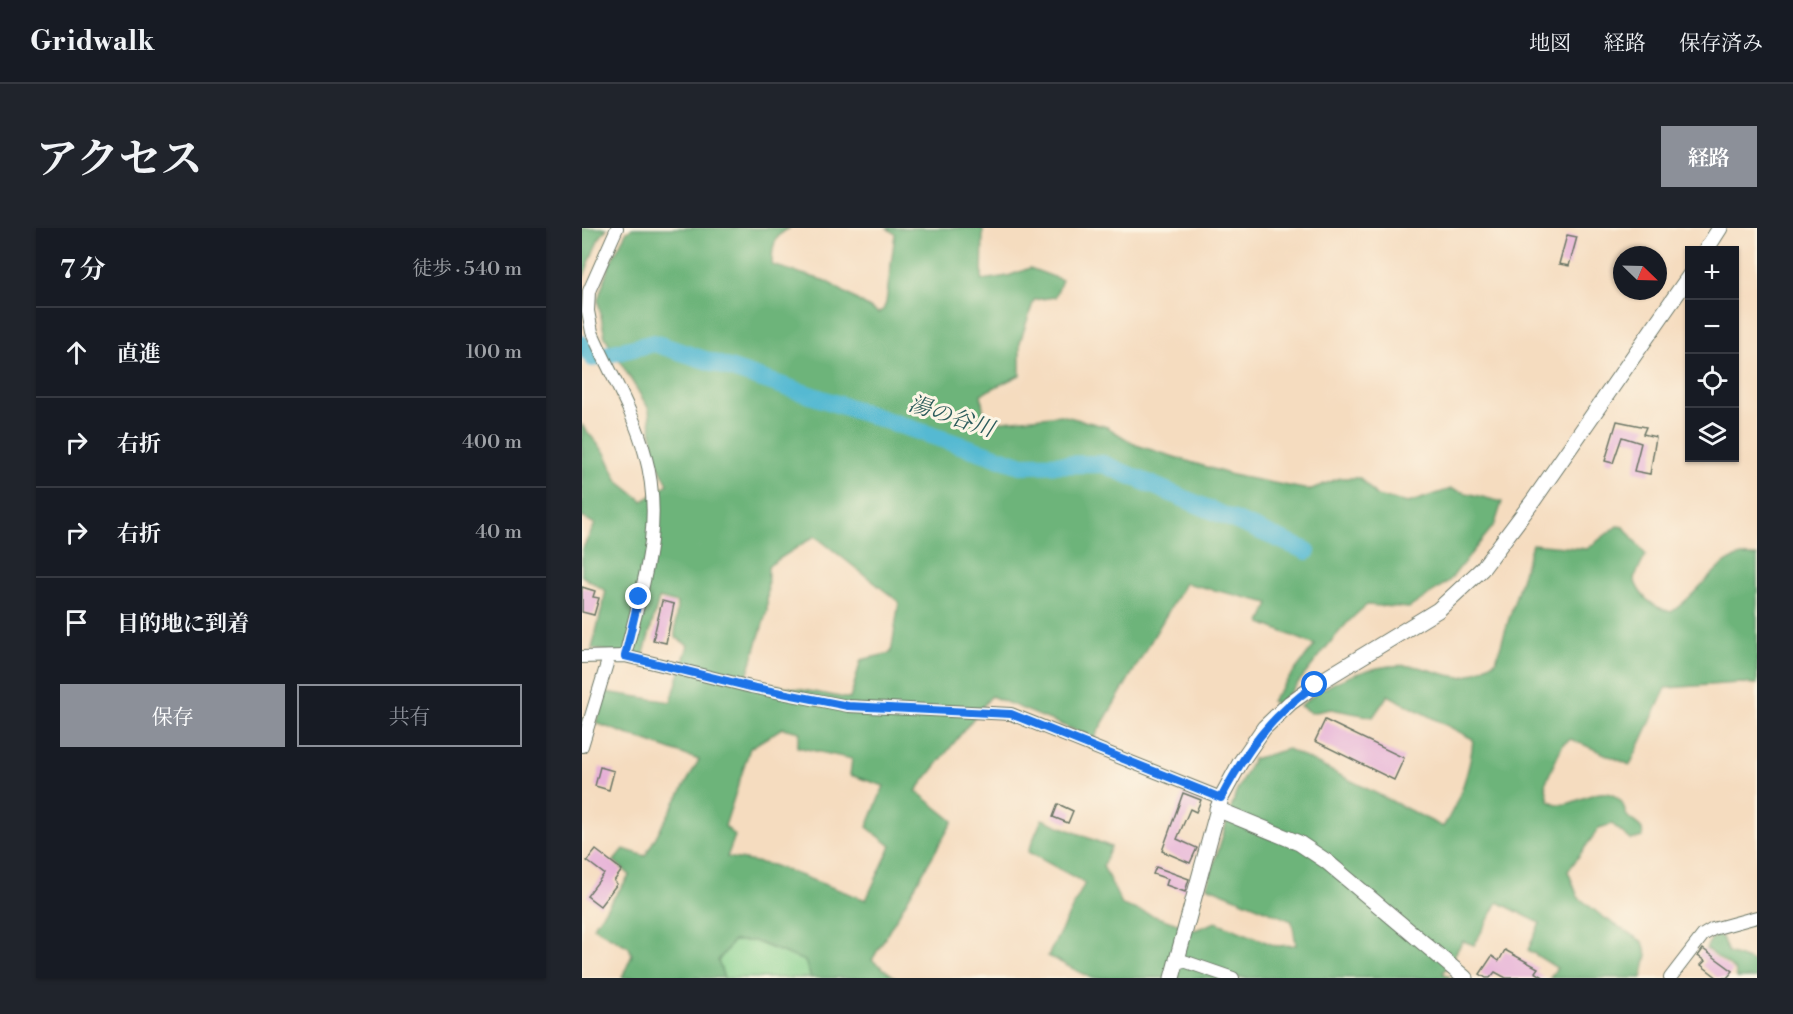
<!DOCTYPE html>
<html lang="ja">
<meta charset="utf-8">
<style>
:root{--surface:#171b24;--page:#20242c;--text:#f1f3f6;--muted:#9ea1a6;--line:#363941;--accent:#8c9099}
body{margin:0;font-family:"Libre Bodoni","Noto Serif JP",serif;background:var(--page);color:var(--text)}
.controls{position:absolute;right:18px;top:18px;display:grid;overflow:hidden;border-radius:0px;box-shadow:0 2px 4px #0004}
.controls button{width:54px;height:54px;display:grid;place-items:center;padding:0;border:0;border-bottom:2px solid var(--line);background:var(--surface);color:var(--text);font:30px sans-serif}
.compass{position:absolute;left:1031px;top:18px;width:54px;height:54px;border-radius:50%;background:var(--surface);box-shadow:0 2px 4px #0004;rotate:113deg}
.stop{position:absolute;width:18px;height:18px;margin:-14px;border:4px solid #1a73e8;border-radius:50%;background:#fff}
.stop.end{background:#1a73e8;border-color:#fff;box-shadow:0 2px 6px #0008}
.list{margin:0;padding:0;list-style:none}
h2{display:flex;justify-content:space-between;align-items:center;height:78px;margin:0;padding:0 24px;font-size:26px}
h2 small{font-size:20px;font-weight:400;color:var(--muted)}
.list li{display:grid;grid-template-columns:39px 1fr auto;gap:18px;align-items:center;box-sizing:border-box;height:90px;padding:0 24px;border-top:2px solid var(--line)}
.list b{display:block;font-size:22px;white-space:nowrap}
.list em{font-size:20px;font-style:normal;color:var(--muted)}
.actions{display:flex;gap:12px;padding:18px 24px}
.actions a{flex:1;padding:14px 0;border:2px solid var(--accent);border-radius:0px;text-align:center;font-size:21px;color:var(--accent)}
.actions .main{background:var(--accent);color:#fff}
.icon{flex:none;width:33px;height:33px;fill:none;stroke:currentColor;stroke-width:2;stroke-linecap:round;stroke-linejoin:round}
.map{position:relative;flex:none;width:1175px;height:750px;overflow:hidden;border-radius:0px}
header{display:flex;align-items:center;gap:36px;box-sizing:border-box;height:84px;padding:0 30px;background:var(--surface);border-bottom:2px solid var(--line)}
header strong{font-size:28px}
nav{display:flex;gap:33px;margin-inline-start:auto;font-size:21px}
.intro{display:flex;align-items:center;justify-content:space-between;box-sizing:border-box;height:144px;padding:0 36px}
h1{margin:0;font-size:42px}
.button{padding:15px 27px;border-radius:0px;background:var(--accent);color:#fff;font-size:21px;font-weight:700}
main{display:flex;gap:36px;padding:0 36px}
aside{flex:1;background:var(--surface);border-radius:0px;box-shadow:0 2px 4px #0004}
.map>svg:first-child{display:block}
.green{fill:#87d290;stroke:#538862;stroke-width:1.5}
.forest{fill:#6db47a;stroke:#467857;stroke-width:1.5;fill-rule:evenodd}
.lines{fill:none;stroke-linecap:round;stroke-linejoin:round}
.river{stroke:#54b9d2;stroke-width:18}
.building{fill:#e6b0d7}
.minor-casing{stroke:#6a7565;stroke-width:14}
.tertiary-casing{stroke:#6a7565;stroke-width:17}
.minor{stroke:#fff;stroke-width:12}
.tertiary{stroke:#fff;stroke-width:15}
.route{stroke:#1a73e8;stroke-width:8}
.labels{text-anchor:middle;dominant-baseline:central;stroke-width:6;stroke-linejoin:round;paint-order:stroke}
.water-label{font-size:22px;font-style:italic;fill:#2c5c5c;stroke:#fcf5e5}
</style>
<header>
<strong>Gridwalk</strong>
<nav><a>地図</a><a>経路</a><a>保存済み</a></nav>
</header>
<div class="intro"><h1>アクセス</h1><a class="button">経路</a></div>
<main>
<aside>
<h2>7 分<small>徒歩 · 540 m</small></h2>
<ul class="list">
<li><svg class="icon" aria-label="ahead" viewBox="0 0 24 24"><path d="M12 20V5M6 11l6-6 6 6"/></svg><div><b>直進</b></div><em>100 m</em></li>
<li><svg class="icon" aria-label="right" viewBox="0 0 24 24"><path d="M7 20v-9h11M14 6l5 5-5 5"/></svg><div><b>右折</b></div><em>400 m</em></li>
<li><svg class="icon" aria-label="right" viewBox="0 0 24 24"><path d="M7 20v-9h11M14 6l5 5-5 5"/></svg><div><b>右折</b></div><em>40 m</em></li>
<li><svg class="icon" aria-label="arrive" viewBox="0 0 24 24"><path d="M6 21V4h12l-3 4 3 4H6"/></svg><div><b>目的地に到着</b></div></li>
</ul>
<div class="actions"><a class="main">保存</a><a>共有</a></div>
</aside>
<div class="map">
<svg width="1175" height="750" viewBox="0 0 1175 750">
<rect width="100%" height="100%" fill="#fcf5e5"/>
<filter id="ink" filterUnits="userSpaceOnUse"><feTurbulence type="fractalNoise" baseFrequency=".0167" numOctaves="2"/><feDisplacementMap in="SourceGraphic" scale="12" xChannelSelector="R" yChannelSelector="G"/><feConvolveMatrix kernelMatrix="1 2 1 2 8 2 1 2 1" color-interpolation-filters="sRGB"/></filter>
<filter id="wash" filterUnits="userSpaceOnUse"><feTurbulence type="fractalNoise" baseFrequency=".008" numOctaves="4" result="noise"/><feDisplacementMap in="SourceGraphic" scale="24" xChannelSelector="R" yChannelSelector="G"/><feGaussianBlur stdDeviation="1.35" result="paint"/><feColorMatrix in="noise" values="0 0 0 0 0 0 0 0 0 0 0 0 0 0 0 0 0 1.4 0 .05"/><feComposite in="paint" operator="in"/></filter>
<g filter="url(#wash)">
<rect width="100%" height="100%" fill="#f5dcbf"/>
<polygon class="green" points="151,713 172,713 223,733 229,750 142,750 136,733"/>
<g class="forest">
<polygon points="0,0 25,0 16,12 0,53"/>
<path d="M51 0H208C191 7 190 21 190 37L244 53 296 85 301 82 304 75 313 6 305 0H401L400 52 426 48 448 40 480 52 473 69 452 72 438 114V147L399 166 403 195 479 187 525 199 554 217 650 247 727 262 758 250H778L795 268 826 275 869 261 920 274 913 296 867 353 827 380 785 377C750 404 728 446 696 477L689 473 733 417 679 395 687 375 603 355 512 510 409 468 334 563 371 593 290 732 314 750H229L223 733 172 713H151L136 733 142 750H40L50 727 47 719 11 699 48 647 32 633 42 621 63 628 117 532 14 495 24 464 89 474 106 417 93 409 95 375 77 370 61 429 10 421 24 363 0 348V322L13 296 0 289V197L23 225 36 253 61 273 86 256 72 228 67 181 23 109 16 72 27 37 45 3ZM233 308 317 374 309 425 279 432 268 471 164 451 185 383 186 338ZM200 500 218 504 215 519 270 531 268 547 302 558 285 599 309 618 284 672 190 637 145 629 153 608 143 598 168 520Z"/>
<path d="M1035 298 1042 299 1064 327 1052 350C1057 369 1071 379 1089 384 1112 371 1133 335 1156 329 1161 327 1169 328 1175 328V456L1156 455 1084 460 1048 537 989 511 981 516 963 556 967 573C992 587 1013 550 1038 572 1043 577 1042 585 1046 589 1050 593 1056 596 1060 601L1061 609 1049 612 1030 596 1017 600 986 643 996 669 1021 689 1061 714 1065 727 1060 750H968L975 740 946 722 958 695 916 674 892 717 881 713 861 745 869 750H509L466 728 503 655 446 624 460 591 529 619 521 638 540 677 613 702 634 694 694 718 714 717 710 693 625 658 654 565 671 531 706 521 861 599C877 574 889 541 891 511L806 467 791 489 749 481 729 485 718 478C746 453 792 434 830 438 847 440 863 449 880 449 891 448 905 437 914 433L950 316 1005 321Z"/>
<polygon points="1135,708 1140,709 1146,725 1175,735 1175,750 1155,750 1153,742 1124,721 1129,711"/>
</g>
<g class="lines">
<polyline class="river" points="0,116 11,130 72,115 438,237 521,236 725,323"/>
</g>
<g id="blocks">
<g class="building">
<polygon points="985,7 995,9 987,38 977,36"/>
<polygon points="1035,193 1064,199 1061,206 1074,209 1068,246 1052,243 1059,215 1040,209 1031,235 1023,233"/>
<polygon points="0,359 13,363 11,369 17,370 12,387 0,384"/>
<polygon points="80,373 92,376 84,415 71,412"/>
<polygon points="743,492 822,530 812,552 733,513"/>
<polygon points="18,539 32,543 27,562 13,558"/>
<polygon points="601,565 619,572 614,584 608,581 595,611 615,620 608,635 580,623"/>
<polygon points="476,576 491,583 486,595 471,589"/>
<polygon points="14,622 40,642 32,653 35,656 18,678 5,668 22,646 5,633"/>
<polygon points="574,639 607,651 603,664 584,657 586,651 571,646"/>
<polygon points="1121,721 1151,743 1145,750 1136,750 1119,737 1123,733 1116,728"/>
<polygon points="923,722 956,740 953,744 963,750 924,750 913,744 908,750 904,750 898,746 910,728 917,733"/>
</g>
</g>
</g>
<g filter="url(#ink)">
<use href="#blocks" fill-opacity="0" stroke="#6a7565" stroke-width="1.5"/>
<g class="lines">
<g class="minor-casing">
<g id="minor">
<path d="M35 0 7 63 6 83 10 104C27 144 52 184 63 226 83 297 60 359 43 428"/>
<polyline points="0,429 43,428 169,459 266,478 429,486 639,570"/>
<polyline points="0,518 27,429"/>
<polyline points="596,731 651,750"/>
<polyline points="1088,750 1121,707 1131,701 1175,689"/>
</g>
</g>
<g class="tertiary-casing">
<g id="tertiary">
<polyline points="1124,22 1138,0"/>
<polyline points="635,581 717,615 744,633 883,750"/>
<polyline points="590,750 639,570 658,535 682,500 708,475 733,457 856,382 900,341 951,273 1108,47"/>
</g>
</g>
<use href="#minor" class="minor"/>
<use href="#tertiary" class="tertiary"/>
</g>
</g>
<g class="lines" filter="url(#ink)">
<path class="route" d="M57 369 43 428 169 459 266 478 429 486 639 570C665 521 688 489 733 457"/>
</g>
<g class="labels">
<g class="water-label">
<text transform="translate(369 189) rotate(18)">湯の谷川</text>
</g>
</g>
</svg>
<div class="controls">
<button>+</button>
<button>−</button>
<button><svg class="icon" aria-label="locate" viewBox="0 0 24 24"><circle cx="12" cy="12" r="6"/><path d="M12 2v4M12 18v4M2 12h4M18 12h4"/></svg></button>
<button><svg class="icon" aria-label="layers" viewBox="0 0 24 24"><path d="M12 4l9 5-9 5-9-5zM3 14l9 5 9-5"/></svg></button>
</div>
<svg class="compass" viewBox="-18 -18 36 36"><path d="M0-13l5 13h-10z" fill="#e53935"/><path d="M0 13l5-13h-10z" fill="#9ea1a6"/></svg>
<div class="stop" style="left:733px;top:457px"></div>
<div class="stop end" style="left:57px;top:369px"></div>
</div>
</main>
